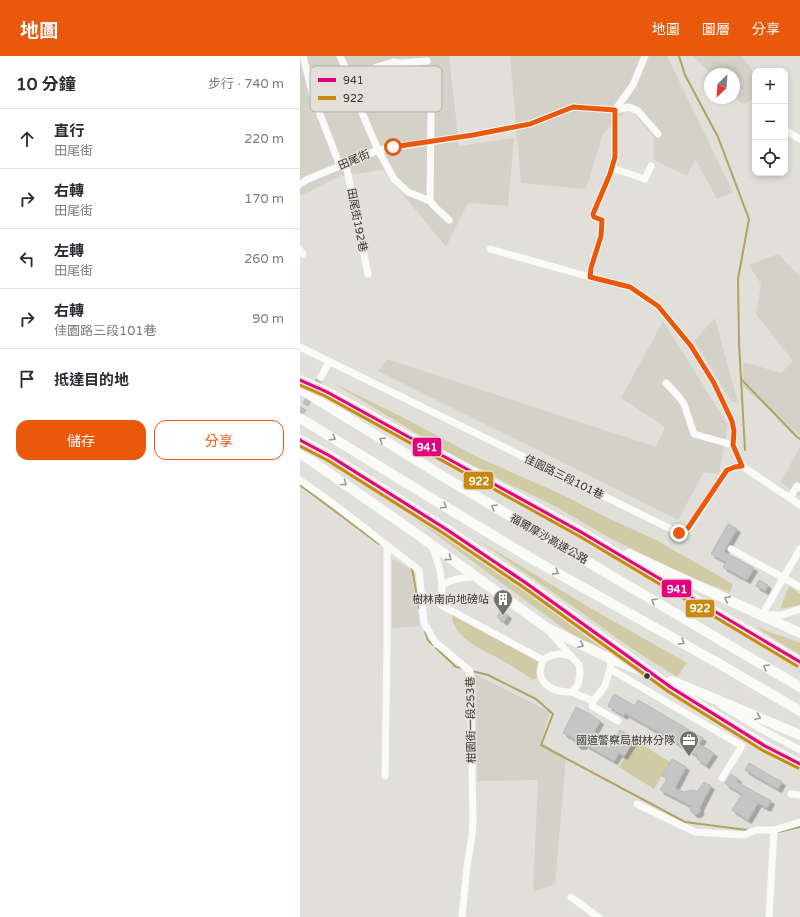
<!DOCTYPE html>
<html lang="zh-TW">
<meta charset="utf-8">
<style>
:root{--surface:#fff;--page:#f2f2f3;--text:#2b2b33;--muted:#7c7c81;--line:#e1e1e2;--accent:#ea580c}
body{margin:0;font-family:"Varela Round","Noto Sans TC",sans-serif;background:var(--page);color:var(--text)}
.controls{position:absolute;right:12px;top:12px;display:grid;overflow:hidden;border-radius:8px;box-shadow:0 2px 6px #0003}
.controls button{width:36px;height:36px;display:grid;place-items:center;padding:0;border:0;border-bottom:1px solid var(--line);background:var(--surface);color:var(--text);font:20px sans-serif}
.compass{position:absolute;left:404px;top:12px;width:36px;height:36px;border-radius:50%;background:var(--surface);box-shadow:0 2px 6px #0003;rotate:205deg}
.stop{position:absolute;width:12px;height:12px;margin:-9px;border:3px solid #ea580c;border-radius:50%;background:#fff}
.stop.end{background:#ea580c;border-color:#fff;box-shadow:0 1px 4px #0008}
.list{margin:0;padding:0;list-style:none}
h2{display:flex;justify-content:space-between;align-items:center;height:52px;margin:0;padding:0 16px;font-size:17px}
h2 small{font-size:13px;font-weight:400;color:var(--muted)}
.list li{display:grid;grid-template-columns:26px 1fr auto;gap:12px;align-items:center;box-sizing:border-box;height:60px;padding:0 16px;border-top:1px solid var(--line)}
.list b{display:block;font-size:15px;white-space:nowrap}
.list p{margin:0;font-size:13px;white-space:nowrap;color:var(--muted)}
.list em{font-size:13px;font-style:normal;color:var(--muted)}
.actions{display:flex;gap:8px;padding:12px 16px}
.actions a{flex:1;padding:9px 0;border:1px solid var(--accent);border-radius:12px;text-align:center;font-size:14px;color:var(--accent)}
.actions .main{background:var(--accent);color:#fff}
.icon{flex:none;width:22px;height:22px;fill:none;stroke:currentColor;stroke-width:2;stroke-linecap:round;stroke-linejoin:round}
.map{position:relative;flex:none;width:500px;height:861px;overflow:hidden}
header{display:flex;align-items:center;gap:24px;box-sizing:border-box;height:56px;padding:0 20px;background:var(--accent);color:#fff}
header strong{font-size:19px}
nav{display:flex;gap:22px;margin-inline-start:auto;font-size:14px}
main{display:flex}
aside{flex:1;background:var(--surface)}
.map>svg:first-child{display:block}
.built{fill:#d4d2c8}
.green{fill:#d1cba5}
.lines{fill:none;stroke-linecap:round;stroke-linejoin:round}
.stream{stroke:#aea464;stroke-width:2}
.building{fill:#c4c5c4;stroke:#b8b9b8;filter:url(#shadow)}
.minor-tunnel{stroke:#bebeb9;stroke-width:7;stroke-dasharray:7 3.5;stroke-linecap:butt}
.minor{stroke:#fafaf9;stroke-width:7}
.highway{stroke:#fafaf9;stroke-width:10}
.bus-1-casing{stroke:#e2e0d8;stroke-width:6}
.bus-2-casing{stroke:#e2e0d8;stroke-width:6}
.bus-1{stroke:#e5007d;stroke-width:3}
.bus-2{stroke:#c78a0d;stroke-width:3}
.oneway{stroke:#999996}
.route{stroke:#ea580c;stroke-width:5}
.bus-dot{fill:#383834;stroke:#e2e0d8;stroke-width:1.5}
.labels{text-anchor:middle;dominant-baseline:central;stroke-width:3;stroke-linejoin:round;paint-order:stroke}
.street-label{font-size:11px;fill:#383834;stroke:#e2e0d8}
.poi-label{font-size:11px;fill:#383834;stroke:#e2e0d8;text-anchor:end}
.key{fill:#e2e0d8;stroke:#afaea7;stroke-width:1}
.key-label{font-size:11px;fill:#383834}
.line-badge{stroke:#e2e0d8;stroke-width:1.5}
.badge-label{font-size:11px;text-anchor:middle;font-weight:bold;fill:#fff}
</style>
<header>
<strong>地圖</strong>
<nav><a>地圖</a><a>圖層</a><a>分享</a></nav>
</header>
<main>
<aside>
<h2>10 分鐘<small>步行 · 740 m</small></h2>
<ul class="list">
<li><svg class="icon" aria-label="ahead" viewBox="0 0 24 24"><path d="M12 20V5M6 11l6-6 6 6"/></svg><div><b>直行</b><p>田尾街</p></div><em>220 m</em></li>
<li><svg class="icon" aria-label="right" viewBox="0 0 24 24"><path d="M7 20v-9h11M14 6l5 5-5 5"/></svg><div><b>右轉</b><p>田尾街</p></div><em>170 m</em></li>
<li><svg class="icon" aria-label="left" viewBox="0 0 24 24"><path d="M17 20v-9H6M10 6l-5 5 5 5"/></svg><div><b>左轉</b><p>田尾街</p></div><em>260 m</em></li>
<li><svg class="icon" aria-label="right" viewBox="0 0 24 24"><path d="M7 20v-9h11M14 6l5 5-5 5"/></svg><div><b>右轉</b><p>佳園路三段101巷</p></div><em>90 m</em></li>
<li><svg class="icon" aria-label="arrive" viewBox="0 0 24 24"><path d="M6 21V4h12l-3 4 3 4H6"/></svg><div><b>抵達目的地</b></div></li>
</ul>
<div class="actions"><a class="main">儲存</a><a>分享</a></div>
</aside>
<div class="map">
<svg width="500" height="861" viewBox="0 0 500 861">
<defs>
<filter id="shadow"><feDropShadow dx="3.5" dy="3.5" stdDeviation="0" flood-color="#0004"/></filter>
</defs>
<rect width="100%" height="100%" fill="#e0dfda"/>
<g class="built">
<polygon points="0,0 149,0 159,90 214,82 208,150 168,147 146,191 83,114 40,120 0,140"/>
<polygon points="210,0 367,0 433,136 417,143 395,103 387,120 354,104 354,82 329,51 303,78 286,133 221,127"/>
<polygon points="393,0 442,0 455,18 455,42 443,49 434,40 434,18 411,18"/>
<polygon points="478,198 500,221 500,380 443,331 443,306 481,317 493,305 456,258 461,228 449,209"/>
<polygon points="415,262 438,347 432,346 394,285"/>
<polygon points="363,265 428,369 419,418 404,416 378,464 78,315 87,303 356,391 365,371 321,342"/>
<polygon points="500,390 500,441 481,426"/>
<polygon points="92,503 111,514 120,570 92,572"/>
<polygon points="176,619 250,656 241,686 266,701 255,828 233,836 238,724 177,725"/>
</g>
<g class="green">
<polygon points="33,327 104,362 177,401 263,439 308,462 356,484 433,528 430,536 387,520 308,481 253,449 205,426 144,394"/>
<polygon points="107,457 153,482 321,601 302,594 278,583"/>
<polygon points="176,483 292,553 387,607 377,621 331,592 264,544"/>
<polygon points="489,530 500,538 500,549 480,553"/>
<path d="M152 557 239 606 238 615 239 620 234 624C224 618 215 612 205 606 187 595 162 588 153 566 152 564 152 560 152 557Z"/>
<polygon points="454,570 500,587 500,599"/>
<polygon points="335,684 370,706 354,733 319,711"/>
</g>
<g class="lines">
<g class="stream">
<polyline points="379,0 385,19 418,81 449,163 438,223 439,287 445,394"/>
<polyline points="441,323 496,380 500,383"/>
<polyline points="0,429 79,488"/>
<polyline points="111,512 112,512 119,552"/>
<polyline points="125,576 128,584 133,589"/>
<polyline points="136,592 156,611 162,612"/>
<polyline points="172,615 188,619 236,643 253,658 241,689 385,766 447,774"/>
<polyline points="478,776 500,771"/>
</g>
</g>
<g class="building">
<polygon points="428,468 437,473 427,490 424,496 454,512 447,524 423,511 426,506 411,498"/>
<polygon points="459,524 468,529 465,535 456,530"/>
<polygon points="201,554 208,559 204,566 197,561"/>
<polygon points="314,638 335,650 338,644 403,682 399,688 414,697 406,709 397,703 398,700 365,680 325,657 324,660 308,650"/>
<polygon points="276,651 291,659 300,665 294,676 297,677 299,682 296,685 309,693 320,674 335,682 324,700 319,697 314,705 284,688 283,690 278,690 275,687 276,684 263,677"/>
<polygon points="372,703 386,711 375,732 383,736 394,734 397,736 404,726 411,730 400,751 400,756 398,758 394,758 391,755 391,750 360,734 367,723 362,720"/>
<polygon points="449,707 482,726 478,733 445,714"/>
<polygon points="431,718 438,723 437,726 471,745 467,752 458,747 448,764 432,754 442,738 427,729 425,727"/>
</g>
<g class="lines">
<polyline class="minor-tunnel" points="0,358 21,321"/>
<g class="minor">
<polyline points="3,0 13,40 40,110"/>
<polyline points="40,0 49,20 60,52 78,94 94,123 108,136 130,145 135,151 149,164"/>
<polyline points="345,0 333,29 315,54 329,51 338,55 358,78"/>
<polyline points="49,20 93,6 101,7 127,5"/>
<polyline points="485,74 500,83"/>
<polyline points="46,109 68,218"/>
<polyline points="312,112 345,123 351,110"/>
<polyline points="0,128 8,123 40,110 46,109 78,94 173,79 230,68 273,51 315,54 315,101 310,118 293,158 294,161 302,164 301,180 291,212 290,221 330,231 358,250 391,290 414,327 432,365 434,375 433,389 442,410"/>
<polyline points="130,145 131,58"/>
<polyline points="190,193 290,221"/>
<polyline points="0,194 3,198"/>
<polyline points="0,291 379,477 389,472 427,414 435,411 442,410 500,449"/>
<polyline points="21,321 29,306"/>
<polyline points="366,327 379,341 384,348 394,378 433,389"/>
<polyline points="0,424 31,446 119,514 124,567 135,586 170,615 173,764 172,780 167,810 162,861"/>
<polyline points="490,442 497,430 500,432"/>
<path d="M132 489 140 514 142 529 141 549 243 604C242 608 240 613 240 617 243 633 259 636 272 636L278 629 280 617 279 609 248 574"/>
<polyline points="431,493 500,531"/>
<path d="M142 529C156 522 160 522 175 521"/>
<polyline points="462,559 500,493"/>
<polyline points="464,559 482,559 500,553"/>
<polyline points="311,603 310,613 442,690 422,722"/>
<path d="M243 604C253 597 259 597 271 600"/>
<polyline points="272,636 293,645 292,650 318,665"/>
<polyline points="293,645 305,630 310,613"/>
<polyline points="422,650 461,673 500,694"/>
<polyline points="85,720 87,588 87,490"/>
<polyline points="491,738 500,739"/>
<polyline points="337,748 395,776 444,779 456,774 474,774 469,861"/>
<polyline points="474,774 500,766"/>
<polyline points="271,841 298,861"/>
</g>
<g class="highway">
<polyline points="0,324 27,336 281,476 500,606"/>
<polyline points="0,333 144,421 500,631"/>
<polyline points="0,362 131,442 234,504 418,607 500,655"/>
<polyline points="0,384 30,400 146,473 226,527 372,632 465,690 500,708"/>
<polyline points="0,397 114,476 247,572 311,603 341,614"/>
<polyline points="329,498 500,577"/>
<polyline points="371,625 396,635 500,679"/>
</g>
<g class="bus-1-casing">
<g id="bus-1">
<polyline points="0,324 27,336 281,476 500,606"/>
<polyline points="0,384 30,400 146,473 226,527 372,632 465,690 500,708"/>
</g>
</g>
<g class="bus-2-casing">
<g id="bus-2">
<polyline points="0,329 25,340 279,480 497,610"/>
<polyline points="0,390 27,404 143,477 223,531 369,636 462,694 498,712"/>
</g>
</g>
<use href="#bus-1" class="bus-1"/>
<use href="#bus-2" class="bus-2"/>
</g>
<defs><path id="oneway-chevron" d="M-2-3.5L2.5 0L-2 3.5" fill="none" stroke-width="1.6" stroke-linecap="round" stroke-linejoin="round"/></defs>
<g class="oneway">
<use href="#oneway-chevron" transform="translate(33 382) rotate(32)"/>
<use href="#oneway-chevron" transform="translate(82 384) rotate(-149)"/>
<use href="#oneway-chevron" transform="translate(44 427) rotate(34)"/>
<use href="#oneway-chevron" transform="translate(144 450) rotate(31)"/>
<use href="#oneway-chevron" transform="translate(194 451) rotate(-150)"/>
<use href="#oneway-chevron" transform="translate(149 502) rotate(36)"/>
<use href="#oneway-chevron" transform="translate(256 516) rotate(29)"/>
<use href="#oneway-chevron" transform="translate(427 543) rotate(-156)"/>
<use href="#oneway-chevron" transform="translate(354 545) rotate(-150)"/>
<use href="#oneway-chevron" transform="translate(382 586) rotate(29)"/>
<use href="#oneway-chevron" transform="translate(281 589) rotate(25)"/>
<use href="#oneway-chevron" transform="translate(466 611) rotate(-150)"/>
<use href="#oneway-chevron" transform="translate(458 661) rotate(23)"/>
</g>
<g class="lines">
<polyline class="route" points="93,91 173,79 230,68 273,51 315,54 315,101 310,118 293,158 294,161 302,164 301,180 291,212 290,221 330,231 358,250 391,290 414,327 432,365 434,375 433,389 442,410 435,411 427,414 388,472 379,477"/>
</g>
<defs>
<g id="building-pin" transform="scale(1)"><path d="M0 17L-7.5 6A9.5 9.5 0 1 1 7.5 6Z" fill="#73726e" stroke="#e2e0d8"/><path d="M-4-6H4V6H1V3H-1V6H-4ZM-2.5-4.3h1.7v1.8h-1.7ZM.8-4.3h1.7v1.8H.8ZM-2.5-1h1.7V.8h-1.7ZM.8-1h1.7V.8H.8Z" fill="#fff"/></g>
<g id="office-pin" transform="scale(1)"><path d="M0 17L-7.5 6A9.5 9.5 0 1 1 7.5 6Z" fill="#73726e" stroke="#e2e0d8"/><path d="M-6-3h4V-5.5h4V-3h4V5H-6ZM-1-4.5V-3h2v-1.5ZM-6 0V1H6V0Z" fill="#fff"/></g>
</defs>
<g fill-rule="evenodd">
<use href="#building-pin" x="203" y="543"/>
<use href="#office-pin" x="389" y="684"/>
</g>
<circle class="bus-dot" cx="347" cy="620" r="3.5"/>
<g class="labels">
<g class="street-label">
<text transform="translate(54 104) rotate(-23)">田尾街</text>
<text transform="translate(57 164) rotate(79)">田尾街192巷</text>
<text transform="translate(264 421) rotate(26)">佳園路三段101巷</text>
<text transform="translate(249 483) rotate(30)">福爾摩沙高速公路</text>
<text transform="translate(171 664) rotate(-91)">柑園街一段253巷</text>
</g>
<g class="poi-label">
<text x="189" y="543">樹林南向地磅站</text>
<text x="375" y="684">國道警察局樹林分隊</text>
</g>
</g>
<rect x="10" y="10" width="132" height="46" rx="6" class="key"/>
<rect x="18" y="22" width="18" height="4" fill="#e5007d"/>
<rect x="18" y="40" width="18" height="4" fill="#c78a0d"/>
<g class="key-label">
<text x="43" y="28">941</text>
<text x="43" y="46">922</text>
</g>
<g class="line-badge">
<rect x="112" y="381" width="30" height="20" rx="4" fill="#e5007d"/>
<rect x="163" y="415" width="31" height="19" rx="4" fill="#c78a0d"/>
<rect x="361" y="523" width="31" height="19" rx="4" fill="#e5007d"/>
<rect x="385" y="543" width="30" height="19" rx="4" fill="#c78a0d"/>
</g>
<g class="badge-label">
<text x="127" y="395">941</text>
<text x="179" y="429">922</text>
<text x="377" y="537">941</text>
<text x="400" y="556">922</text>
</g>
</svg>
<div class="controls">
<button>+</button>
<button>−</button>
<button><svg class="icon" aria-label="locate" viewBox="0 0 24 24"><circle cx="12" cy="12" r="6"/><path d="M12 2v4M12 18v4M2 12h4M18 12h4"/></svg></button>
</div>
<svg class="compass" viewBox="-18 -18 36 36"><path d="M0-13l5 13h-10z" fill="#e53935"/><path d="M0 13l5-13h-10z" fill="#7c7c81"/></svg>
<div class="stop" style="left:93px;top:91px"></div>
<div class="stop end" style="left:379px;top:477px"></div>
</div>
</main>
